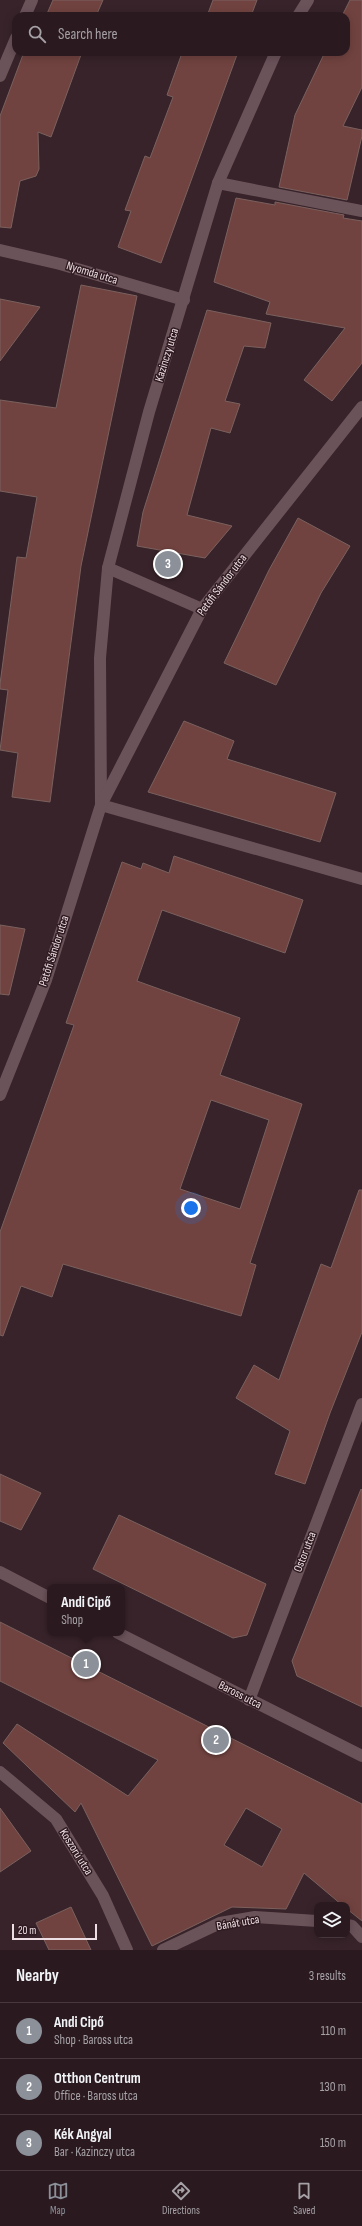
<!DOCTYPE html>
<meta charset="utf-8">
<style>
:root{--surface:#2a1a20;--page:#322329;--text:#f1f3f6;--muted:#a5a1a5;--line:#46383e;--accent:#8c9099}
body{margin:0;font-family:"Sofia Sans Condensed",sans-serif;background:var(--page);color:var(--text)}
.controls{position:absolute;right:12px;bottom:12px;display:grid;overflow:hidden;border-radius:8px;box-shadow:0 2px 10px #0003}
.controls button{width:36px;height:36px;display:grid;place-items:center;padding:0;border:0;border-bottom:1px solid var(--line);background:var(--surface);color:var(--text);font:20px sans-serif}
.scale{position:absolute;left:12px;bottom:10px;width:85px;box-sizing:border-box;padding-left:4px;border:2px solid #ecdee2;border-top:0;font-size:11px;line-height:14px;white-space:nowrap;color:#ecdee2;-webkit-text-stroke:3px #2e1a20;paint-order:stroke}
.you{position:absolute;left:191px;top:1208px;width:14px;height:14px;margin:-10px;border:3px solid #fff;border-radius:50%;background:#1a73e8;box-shadow:0 0 0 6px #1a73e833}
.badge{display:grid;place-items:center;width:26px;height:26px;border-radius:50%;background:var(--accent);color:#fff;font-size:13px;font-weight:700}
.pin{position:absolute;translate:-50% -50%;border:2px solid #fff;box-shadow:0 1px 4px #0006}
.popup{position:absolute;left:47px;top:1584px;width:78px;height:52px;box-sizing:border-box;display:grid;place-content:center;border-radius:8px;background:var(--surface);filter:drop-shadow(0 1px 3px #0005);font-size:13px;white-space:nowrap;color:var(--muted)}
.popup b{font-size:15px;color:var(--text)}
.popup::after{content:'';position:absolute;left:50%;top:100%;margin-left:-8px;border:8px solid transparent;border-top-color:var(--surface)}
.list{margin:0;padding:0;list-style:none}
h2{display:flex;justify-content:space-between;align-items:center;height:52px;margin:0;padding:0 16px;font-size:17px}
h2 small{font-size:13px;font-weight:400;color:var(--muted)}
.list li{display:grid;grid-template-columns:26px 1fr auto;gap:12px;align-items:center;box-sizing:border-box;height:56px;padding:0 16px;border-top:1px solid var(--line)}
.list b{display:block;font-size:15px;white-space:nowrap}
.list p{margin:0;font-size:13px;white-space:nowrap;color:var(--muted)}
.list em{font-size:13px;font-style:normal;color:var(--muted)}
.icon{flex:none;width:22px;height:22px;fill:none;stroke:currentColor;stroke-width:2;stroke-linecap:round;stroke-linejoin:round}
.map{position:relative;flex:none;width:362px;height:1950px;overflow:hidden}
.search{position:absolute;background:var(--surface);box-shadow:0 2px 10px #0003;left:12px;right:12px;top:12px;height:44px;display:flex;align-items:center;gap:10px;box-sizing:border-box;padding:0 14px;border-radius:12px;color:var(--muted);font-size:15px}
.sheet{height:220px;background:var(--surface)}
nav{display:flex;justify-content:space-around;align-items:center;box-sizing:border-box;height:56px;border-top:1px solid var(--line);background:var(--surface);font-size:11px;color:var(--muted)}
nav a{display:grid;justify-items:center;gap:2px}
nav .on{color:var(--accent)}
.map>svg:first-child{display:block}
.building{fill:#714340;stroke:#7a615e;fill-rule:evenodd}
.lines{fill:none;stroke-linecap:round;stroke-linejoin:round}
.street{stroke:#6b535a;stroke-width:12}
.secondary{stroke:#6b535a;stroke-width:12}
.labels{text-anchor:middle;dominant-baseline:central;stroke-width:3;stroke-linejoin:round;paint-order:stroke}
.street-label{font-size:12px;fill:#ecdee2;stroke:#2e1a20}
</style>
<div class="map">
<svg width="362" height="1950" viewBox="0 0 362 1950">
<rect width="100%" height="100%" fill="#38232a"/>
<g class="building">
<polygon points="53,0 103,0 96,16 46,16"/>
<polygon points="213,0 257,0 251,16 207,16"/>
<polygon points="350,0 362,0 362,87 343,126 362,130 362,136 347,200 279,187 295,115 325,52 346,52 346,16 342,16"/>
<polygon points="24,52 82,52 51,137 38,132 39,169 36,176 20,181 11,228 0,227 0,116"/>
<polygon points="238,52 161,263 118,247 131,211 125,210 145,156 150,158 173,97 167,95 182,53"/>
<polygon points="236,198 275,205 275,202 344,215 343,218 362,221 362,363 332,401 304,380 345,328 266,314 270,302 214,282"/>
<polygon points="81,285 137,296 81,566 50,802 12,797 18,753 0,750 8,690 0,689 0,684 17,557 26,558 37,497 0,491 0,400 56,408"/>
<polygon points="0,299 40,307 0,361"/>
<polygon points="207,310 271,323 265,348 244,346 225,401 240,404 230,433 211,428 187,515 232,526 205,558 137,546 143,512"/>
<polygon points="298,518 350,546 321,593 276,685 224,663 269,570"/>
<polygon points="184,721 234,741 227,759 336,793 320,842 148,792"/>
<path d="M174 856 303 900 285 953 162 910 137 981 240 1018 220 1075 302 1104 250 1263 256 1265 241 1316 63 1264 52 1297 21 1286 3 1336 0 1335V1232L74 1025 66 1023 122 862 141 869 143 863 169 873ZM211 1100 269 1120 240 1209 180 1189Z"/>
<polygon points="0,925 25,929 9,995 0,994"/>
<polygon points="359,1190 362,1190 362,1332 330,1413 305,1484 275,1474 290,1431 236,1398 254,1365 279,1380 321,1264 331,1268"/>
<polygon points="0,1474 41,1493 21,1530 0,1521"/>
<polygon points="361,1489 362,1490 362,1707 297,1676 292,1661"/>
<polygon points="119,1515 266,1584 247,1635 233,1638 93,1569"/>
<path d="M0 1622 362 1804V1921L347 1909V1905H342L304 1873 286 1909 232 1907 152 1946 81 1803 75 1812 3 1743 17 1724 128 1796 158 1760 0 1681ZM246 1808 282 1829 262 1867 224 1845Z"/>
<polygon points="0,1808 31,1851 0,1872"/>
<polygon points="71,1907 91,1950 49,1950 36,1923"/>
</g>
<g class="lines">
<g class="street">
<polyline points="25,16 32,0"/>
<polyline points="298,16 308,0"/>
<polyline points="0,76 16,38"/>
<polyline points="218,183 362,211"/>
<polyline points="0,250 60,264 184,300"/>
<polyline points="108,568 100,658 101,805 362,879"/>
<polyline points="202,609 108,568 149,412 218,183 276,52"/>
<polyline points="0,1095 46,980 101,805 202,609 362,407"/>
<polyline points="249,1700 362,1404"/>
<polyline points="0,1772 56,1819 103,1896 127,1950"/>
<polyline points="347,1925 352,1926 362,1937"/>
<polyline points="163,1950 220,1923 255,1917 317,1921"/>
</g>
<g class="secondary">
<polyline points="0,1572 50,1598"/>
<polyline points="118,1633 362,1756"/>
</g>
</g>
<g class="labels">
<g class="street-label">
<text transform="translate(92 273) rotate(17)">Nyomda utca</text>
<text transform="translate(167 355) rotate(-73)">Kazinczy utca</text>
<text transform="translate(222 585) rotate(-53)">Petőfi Sándor utca</text>
<text transform="translate(54 951) rotate(-72)">Petőfi Sándor utca</text>
<text transform="translate(305 1552) rotate(-69)">Ostor utca</text>
<text transform="translate(240 1695) rotate(27)">Baross utca</text>
<text transform="translate(76 1852) rotate(58)">Koszorú utca</text>
<text transform="translate(238 1923) rotate(-10)">Bánát utca</text>
</g>
</g>
</svg>
<div class="controls">
<button><svg class="icon" aria-label="layers" viewBox="0 0 24 24"><path d="M12 4l9 5-9 5-9-5zM3 14l9 5 9-5"/></svg></button>
</div>
<div class="scale">20 m</div>
<div class="you"></div>
<div class="pin badge" style="left:86px;top:1664px">1</div>
<div class="popup"><b>Andi Cipő</b>Shop</div>
<div class="pin badge" style="left:216px;top:1740px">2</div>
<div class="pin badge" style="left:168px;top:564px">3</div>
<div class="search"><svg class="icon" aria-label="search" viewBox="0 0 24 24"><circle cx="10" cy="10" r="6"/><path d="M15 15l6 6"/></svg>Search here</div>
</div>
<section class="sheet">
<h2>Nearby<small>3 results</small></h2>
<ul class="list">
<li><span class="badge">1</span><div><b>Andi Cipő</b><p>Shop · Baross utca</p></div><em>110 m</em></li>
<li><span class="badge">2</span><div><b>Otthon Centrum</b><p>Office · Baross utca</p></div><em>130 m</em></li>
<li><span class="badge">3</span><div><b>Kék Angyal</b><p>Bar · Kazinczy utca</p></div><em>150 m</em></li>
</ul>
</section>
<nav>
<a class="on"><svg class="icon" aria-label="map" viewBox="0 0 24 24"><path d="M3 6l6-2 6 2 6-2v14l-6 2-6-2-6 2zM9 4v14M15 6v14"/></svg>Map</a>
<a><svg class="icon" aria-label="directions" viewBox="0 0 24 24"><path d="M12 3l9 9-9 9-9-9zM9 14v-3h6M13 9l2 2-2 2"/></svg>Directions</a>
<a><svg class="icon" aria-label="saved" viewBox="0 0 24 24"><path d="M7 4h10v16l-5-4-5 4z"/></svg>Saved</a>
</nav>
